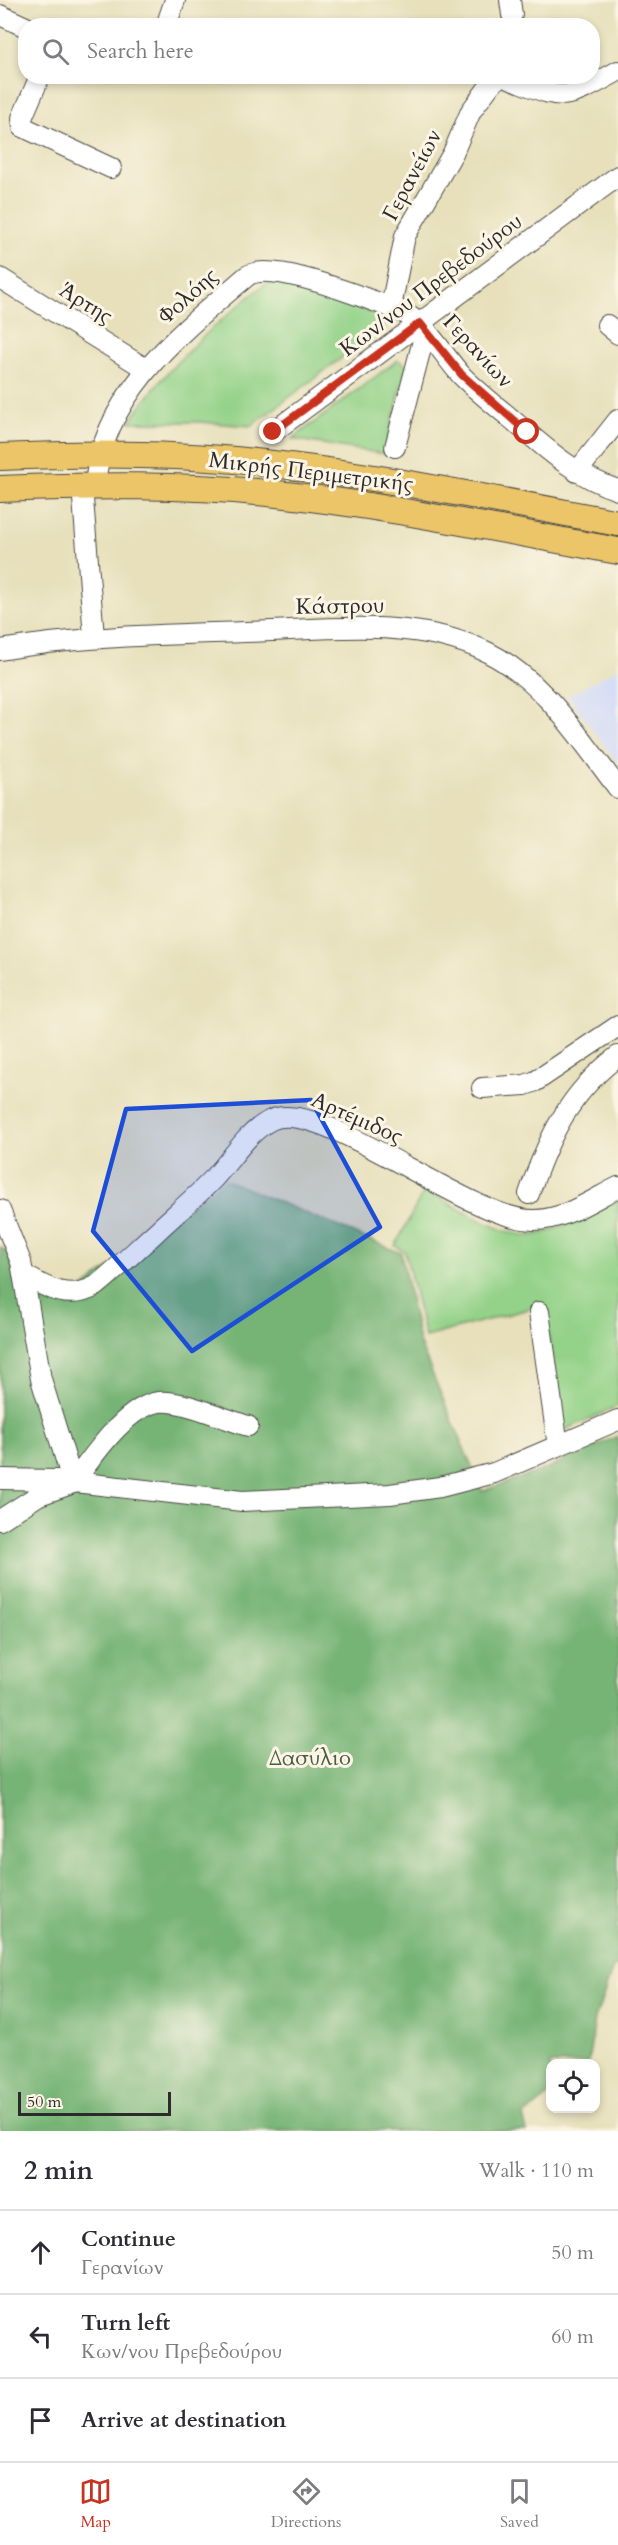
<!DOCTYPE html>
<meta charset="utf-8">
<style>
:root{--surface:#fff;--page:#f7f7f7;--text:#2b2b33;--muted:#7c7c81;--line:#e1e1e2;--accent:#c8321e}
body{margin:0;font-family:Cardo,serif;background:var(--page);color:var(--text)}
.controls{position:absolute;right:18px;bottom:18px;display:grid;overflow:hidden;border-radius:12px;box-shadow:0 3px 9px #0003}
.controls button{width:54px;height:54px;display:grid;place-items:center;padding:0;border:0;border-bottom:2px solid var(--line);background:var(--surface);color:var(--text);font:30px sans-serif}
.scale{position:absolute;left:18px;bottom:15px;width:153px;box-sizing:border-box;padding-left:6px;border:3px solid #2b2b2b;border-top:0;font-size:16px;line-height:21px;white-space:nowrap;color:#2b2b2b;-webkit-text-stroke:4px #fcf5e5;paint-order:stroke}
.stop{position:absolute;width:18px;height:18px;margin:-14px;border:4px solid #c8321e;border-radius:50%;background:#fff}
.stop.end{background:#c8321e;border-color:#fff;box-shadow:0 2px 6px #0008}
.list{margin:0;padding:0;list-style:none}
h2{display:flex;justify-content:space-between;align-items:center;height:78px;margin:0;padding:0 24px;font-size:26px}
h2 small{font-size:20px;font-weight:400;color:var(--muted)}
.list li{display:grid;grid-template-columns:39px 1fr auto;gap:18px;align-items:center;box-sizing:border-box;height:84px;padding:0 24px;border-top:2px solid var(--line)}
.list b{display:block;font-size:22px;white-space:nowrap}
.list p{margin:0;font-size:20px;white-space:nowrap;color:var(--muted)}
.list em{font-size:20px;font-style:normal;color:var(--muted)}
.icon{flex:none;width:33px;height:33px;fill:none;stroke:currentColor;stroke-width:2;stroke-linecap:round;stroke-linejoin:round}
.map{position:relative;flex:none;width:618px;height:2131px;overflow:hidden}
.search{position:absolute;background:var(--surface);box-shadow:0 3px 9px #0003;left:18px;right:18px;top:18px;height:66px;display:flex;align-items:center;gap:15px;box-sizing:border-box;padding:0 21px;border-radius:24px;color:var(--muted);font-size:22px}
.sheet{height:330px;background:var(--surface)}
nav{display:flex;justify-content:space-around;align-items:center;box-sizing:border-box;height:84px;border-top:2px solid var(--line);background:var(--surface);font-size:16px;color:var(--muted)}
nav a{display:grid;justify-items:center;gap:3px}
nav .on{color:var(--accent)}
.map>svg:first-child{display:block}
.built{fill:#d0daf9}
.green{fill:#93d288;stroke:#5f7e5a;stroke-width:1.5}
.forest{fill:#76b474;stroke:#507050;stroke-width:1.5}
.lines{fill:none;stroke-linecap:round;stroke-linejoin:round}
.minor-casing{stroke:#474641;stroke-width:22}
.major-casing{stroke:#474641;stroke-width:28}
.minor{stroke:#fff;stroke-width:20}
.major{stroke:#edc569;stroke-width:26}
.route{stroke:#c8321e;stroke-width:8}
.marked{fill:#1d4ed8;fill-opacity:0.2;stroke:#1d4ed8;stroke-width:4.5;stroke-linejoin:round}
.labels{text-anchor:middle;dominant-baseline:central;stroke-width:6;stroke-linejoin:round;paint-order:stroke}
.street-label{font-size:22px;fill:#2b2b2b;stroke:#fcf5e5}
.park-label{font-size:22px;fill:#4a5d47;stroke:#fcf5e5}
</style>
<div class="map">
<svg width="618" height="2131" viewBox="0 0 618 2131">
<rect width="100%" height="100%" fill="#fcf5e5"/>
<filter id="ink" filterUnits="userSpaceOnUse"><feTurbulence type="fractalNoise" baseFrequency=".0167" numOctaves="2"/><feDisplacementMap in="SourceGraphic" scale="12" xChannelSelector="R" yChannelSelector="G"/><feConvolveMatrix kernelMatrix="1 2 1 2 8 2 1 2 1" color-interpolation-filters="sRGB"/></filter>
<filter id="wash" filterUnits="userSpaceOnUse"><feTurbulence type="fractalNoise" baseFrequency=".008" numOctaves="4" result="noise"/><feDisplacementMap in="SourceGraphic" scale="24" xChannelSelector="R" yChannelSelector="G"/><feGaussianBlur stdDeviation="1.35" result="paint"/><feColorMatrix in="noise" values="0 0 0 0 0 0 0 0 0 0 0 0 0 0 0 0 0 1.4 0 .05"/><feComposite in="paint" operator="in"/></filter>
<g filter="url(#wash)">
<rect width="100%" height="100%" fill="#e7e0bb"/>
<polygon class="built" points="618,668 618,764 568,696"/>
<g class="green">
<path d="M275 281 379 315 384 326 251 426 200 422H130C166 366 214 325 265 284Z"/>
<polygon points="398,360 407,366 384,454 292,439"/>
<path d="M425 1189C452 1204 503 1239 534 1235 560 1231 594 1209 618 1198V1406L565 1430 543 1305 425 1337 405 1252 395 1246Z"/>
</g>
<polygon class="forest" points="224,1179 401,1253 419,1342 482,1491 543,1470 618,1436 618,1966 613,1968 595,2019 588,2063 550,2064 550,2095 523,2116 527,2131 0,2131 0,1247 8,1252 16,1278 68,1300"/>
</g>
<g filter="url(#ink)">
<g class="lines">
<g class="minor-casing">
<g id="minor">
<polyline points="510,0 512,15"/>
<polyline points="0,15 26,27"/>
<polyline points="166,26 175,0"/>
<polyline points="40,76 22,118 23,127 111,168"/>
<path d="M504 76C565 100 559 104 618 71"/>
<polyline points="0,278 146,369"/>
<polyline points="391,307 405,236 453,153 471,111 491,84 500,76"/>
<polyline points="607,325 618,334"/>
<polyline points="273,432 618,176"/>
<polyline points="395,447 426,329"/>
<polyline points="577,472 618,420"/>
<path d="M95 485C103 393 181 332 247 276 272 259 368 300 399 310 428 324 441 353 462 376 476 390 492 403 508 416 542 445 574 476 618 490"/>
<polyline points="82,486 94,637"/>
<path d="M0 650C81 636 162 635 245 632 324 630 413 616 487 652 544 680 580 739 618 788"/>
<polyline points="482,1088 525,1085 536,1081 618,1026"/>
<path d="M529 1194C548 1138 569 1093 618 1056"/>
<polyline points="0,1210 21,1262 41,1379 73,1483"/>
<path d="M23 1274C47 1289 70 1301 96 1286 116 1270 135 1251 154 1234 174 1215 195 1198 214 1178 232 1159 247 1132 271 1120 321 1096 469 1221 534 1220 564 1220 592 1200 618 1187"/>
<polyline points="539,1312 558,1446"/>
<polyline points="0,1479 57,1480 242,1501 390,1494 440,1487 494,1473 618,1420"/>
<path d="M73 1483C92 1458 126 1406 159 1402 183 1400 224 1419 248 1426"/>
<polyline points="0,1520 39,1495 68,1485"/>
</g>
</g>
<g class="major-casing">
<g id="major">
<path d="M0 457C84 453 171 453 255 462 377 475 497 500 618 523"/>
<path d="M0 489C93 485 185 484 277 494 391 506 505 531 618 551"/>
</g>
</g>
<use href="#minor" class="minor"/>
<use href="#major" class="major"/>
</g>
</g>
<g class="lines" filter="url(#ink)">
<polyline class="route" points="273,432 420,323 462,375 527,432"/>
</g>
<path class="marked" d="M311 1100 380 1227 192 1351 93 1231 126 1109Z"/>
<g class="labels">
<g class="street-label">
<text transform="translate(412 175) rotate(-62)">Γερανείων</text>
<text transform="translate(431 285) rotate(-37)">Κων/νου Πρεβεδούρου</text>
<text transform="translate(188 296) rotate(-42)">Φολόης</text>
<text transform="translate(86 303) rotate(32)">Άρτης</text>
<text transform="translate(478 351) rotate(47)">Γερανίων</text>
<text transform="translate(311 472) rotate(7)">Μικρής Περιμετρικής</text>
<text transform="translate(340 606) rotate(-1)">Κάστρου</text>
<text transform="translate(357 1118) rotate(24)">Αρτέμιδος</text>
</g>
<g class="park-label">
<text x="310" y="1758">Δασύλιο</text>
</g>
</g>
</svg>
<div class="controls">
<button><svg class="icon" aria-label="locate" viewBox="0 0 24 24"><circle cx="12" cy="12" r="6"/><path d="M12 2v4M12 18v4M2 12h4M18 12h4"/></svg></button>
</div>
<div class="scale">50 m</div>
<div class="stop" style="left:527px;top:432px"></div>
<div class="stop end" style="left:273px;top:432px"></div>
<div class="search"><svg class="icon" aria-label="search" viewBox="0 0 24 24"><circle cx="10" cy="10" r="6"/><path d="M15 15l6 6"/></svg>Search here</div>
</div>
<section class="sheet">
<h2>2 min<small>Walk · 110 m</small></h2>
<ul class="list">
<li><svg class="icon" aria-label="ahead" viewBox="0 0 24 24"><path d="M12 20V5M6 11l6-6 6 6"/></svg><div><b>Continue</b><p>Γερανίων</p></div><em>50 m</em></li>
<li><svg class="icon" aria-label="left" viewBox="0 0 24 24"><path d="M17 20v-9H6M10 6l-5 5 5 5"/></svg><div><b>Turn left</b><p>Κων/νου Πρεβεδούρου</p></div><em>60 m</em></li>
<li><svg class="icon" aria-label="arrive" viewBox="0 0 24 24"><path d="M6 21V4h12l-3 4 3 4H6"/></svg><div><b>Arrive at destination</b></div></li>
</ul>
</section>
<nav>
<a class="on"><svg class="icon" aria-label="map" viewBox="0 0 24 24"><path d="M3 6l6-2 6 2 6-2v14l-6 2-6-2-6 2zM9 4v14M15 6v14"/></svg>Map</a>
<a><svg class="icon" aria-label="directions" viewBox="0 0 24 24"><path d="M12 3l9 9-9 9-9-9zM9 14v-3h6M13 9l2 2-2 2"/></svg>Directions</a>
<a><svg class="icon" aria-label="saved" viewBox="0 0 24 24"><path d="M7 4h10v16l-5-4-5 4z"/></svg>Saved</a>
</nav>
